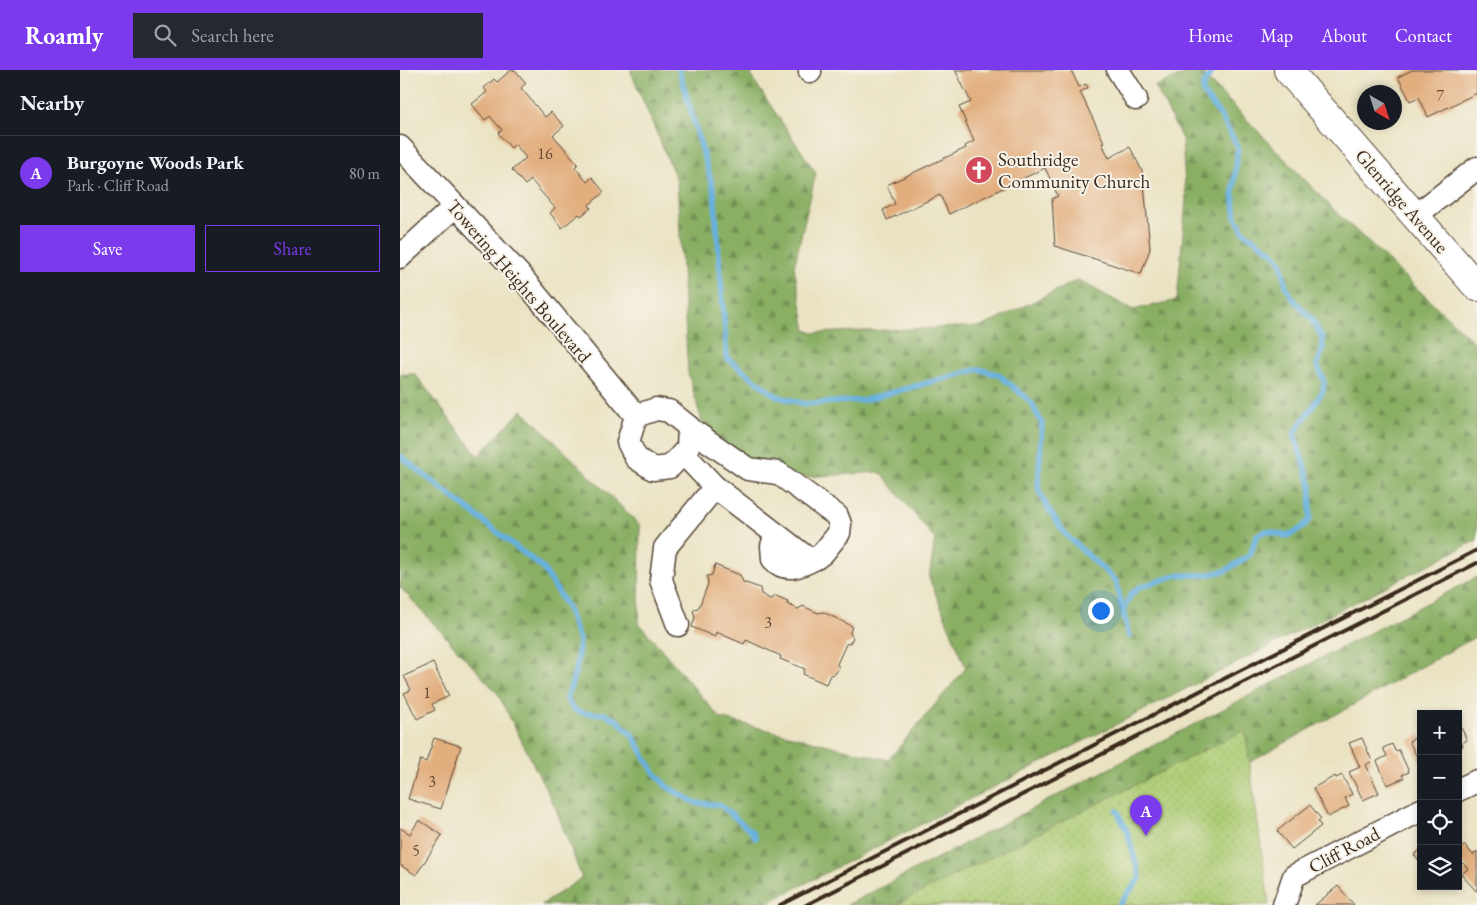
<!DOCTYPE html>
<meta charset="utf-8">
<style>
:root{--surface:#171b24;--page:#242831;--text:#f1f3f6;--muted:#9ea1a6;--line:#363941;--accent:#7c3aed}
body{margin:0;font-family:"EB Garamond",serif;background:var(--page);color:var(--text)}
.controls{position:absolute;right:15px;bottom:15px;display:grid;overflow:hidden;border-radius:0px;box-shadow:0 2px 8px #0003}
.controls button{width:45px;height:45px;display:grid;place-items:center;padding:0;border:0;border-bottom:1px solid var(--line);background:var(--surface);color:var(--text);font:25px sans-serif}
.compass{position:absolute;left:957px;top:15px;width:45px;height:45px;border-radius:50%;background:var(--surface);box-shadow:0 2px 8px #0003;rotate:141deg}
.you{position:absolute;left:700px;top:540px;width:18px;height:18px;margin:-12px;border:4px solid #fff;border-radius:50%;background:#1a73e8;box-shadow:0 0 0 8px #1a73e833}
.badge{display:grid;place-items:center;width:32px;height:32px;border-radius:50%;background:var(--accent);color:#fff;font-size:16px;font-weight:700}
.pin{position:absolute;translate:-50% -41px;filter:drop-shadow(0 1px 2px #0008)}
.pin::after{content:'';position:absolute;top:26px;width:18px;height:15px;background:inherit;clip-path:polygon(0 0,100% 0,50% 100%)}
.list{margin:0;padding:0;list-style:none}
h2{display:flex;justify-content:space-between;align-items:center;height:65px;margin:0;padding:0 20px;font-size:21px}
h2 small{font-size:16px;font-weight:400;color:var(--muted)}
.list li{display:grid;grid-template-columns:32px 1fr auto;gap:15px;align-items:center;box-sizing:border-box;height:75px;padding:0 20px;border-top:1px solid var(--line)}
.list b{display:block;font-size:19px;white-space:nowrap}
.list p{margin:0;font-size:16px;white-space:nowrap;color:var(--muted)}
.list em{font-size:16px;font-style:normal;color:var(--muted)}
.actions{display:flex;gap:10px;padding:15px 20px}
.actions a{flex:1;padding:11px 0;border:1px solid var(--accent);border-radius:0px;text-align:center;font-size:18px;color:var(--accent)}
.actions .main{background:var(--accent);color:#fff}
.icon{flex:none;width:28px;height:28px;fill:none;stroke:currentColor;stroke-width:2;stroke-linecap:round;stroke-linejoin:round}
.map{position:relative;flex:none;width:1077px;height:835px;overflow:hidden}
header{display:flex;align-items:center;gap:30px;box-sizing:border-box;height:70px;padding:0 25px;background:var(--accent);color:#fff}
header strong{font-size:24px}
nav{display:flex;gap:28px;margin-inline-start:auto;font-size:18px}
.search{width:350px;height:45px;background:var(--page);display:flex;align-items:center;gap:12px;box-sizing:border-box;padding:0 18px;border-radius:0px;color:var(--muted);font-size:19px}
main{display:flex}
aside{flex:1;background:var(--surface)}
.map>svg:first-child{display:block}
.forest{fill:url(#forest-firs);stroke:#626c41}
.park{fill:url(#park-dots);stroke:#747a48}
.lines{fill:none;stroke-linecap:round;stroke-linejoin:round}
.stream{stroke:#66b0de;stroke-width:5.5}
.building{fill:#e2ae7e}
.minor-casing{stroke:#554637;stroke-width:25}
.major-casing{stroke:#554637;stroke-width:30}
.minor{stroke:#fff;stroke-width:22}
.major{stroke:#fff;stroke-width:28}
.rail{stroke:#3b2a1e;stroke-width:4}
.labels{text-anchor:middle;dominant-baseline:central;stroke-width:4;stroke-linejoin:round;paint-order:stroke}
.number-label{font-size:16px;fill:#654b36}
.poi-label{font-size:19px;fill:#3b2a1e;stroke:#f7f3e8;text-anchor:start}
.street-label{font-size:19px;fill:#3b2a1e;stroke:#f7f3e8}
</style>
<header>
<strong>Roamly</strong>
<div class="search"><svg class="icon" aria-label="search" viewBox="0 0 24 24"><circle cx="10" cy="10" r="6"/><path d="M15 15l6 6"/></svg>Search here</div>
<nav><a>Home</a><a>Map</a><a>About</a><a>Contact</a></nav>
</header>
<main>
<aside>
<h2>Nearby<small></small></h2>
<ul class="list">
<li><span class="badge">A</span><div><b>Burgoyne Woods Park</b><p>Park · Cliff Road</p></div><em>80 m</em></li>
</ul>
<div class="actions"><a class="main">Save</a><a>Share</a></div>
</aside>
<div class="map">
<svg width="1077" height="835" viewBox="0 0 1077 835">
<defs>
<pattern id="forest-firs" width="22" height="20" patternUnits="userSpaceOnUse" patternTransform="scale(1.25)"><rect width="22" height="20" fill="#89af64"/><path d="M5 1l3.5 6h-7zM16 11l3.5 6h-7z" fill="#718f52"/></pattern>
<pattern id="park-dots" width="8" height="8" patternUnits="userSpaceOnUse" patternTransform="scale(1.25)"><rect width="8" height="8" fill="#accb72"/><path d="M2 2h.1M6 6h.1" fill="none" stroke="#95ae62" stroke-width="1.8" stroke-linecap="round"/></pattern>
</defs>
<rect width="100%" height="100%" fill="#f7f3e8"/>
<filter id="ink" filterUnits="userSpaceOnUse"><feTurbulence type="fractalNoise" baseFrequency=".02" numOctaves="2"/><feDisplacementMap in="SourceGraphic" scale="10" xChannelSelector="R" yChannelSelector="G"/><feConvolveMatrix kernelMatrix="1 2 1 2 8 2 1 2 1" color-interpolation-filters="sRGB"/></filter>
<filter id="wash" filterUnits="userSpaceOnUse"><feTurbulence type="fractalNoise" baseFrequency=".0096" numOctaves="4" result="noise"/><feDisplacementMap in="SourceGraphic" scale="20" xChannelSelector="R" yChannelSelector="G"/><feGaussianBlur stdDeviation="1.12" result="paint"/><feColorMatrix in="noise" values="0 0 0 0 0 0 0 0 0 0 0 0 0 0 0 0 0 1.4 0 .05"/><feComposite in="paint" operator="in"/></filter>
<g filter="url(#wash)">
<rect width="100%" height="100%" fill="#eae3c3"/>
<g class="forest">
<polygon points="230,0 351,0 352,8 416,103 394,197 406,260 413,263 583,256 678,210 733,240 777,230 786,130 782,69 755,16 795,0 799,0 933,139 1077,275 1077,470 363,835 141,835 182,808 155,737 98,624 0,517 0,304 15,304 78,386 122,340 240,455 239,553 320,648 488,690 566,598 529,508 535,469 480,402 359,410 307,369 288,303 277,111"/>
<polygon points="1077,507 1077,566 829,704 852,835 447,835"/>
</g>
<polygon class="park" points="845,660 869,835 496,835 521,822"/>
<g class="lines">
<g class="stream">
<polyline points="279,0 314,121 327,288 376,326 405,334 464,330 579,299 599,305 631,332 642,354 638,419 647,437 666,465 716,511 729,566"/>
<polyline points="0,386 143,498 167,537 179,570 177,596 167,629 173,639 183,643 204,644 217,650 233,666 253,701 267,717 296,733 320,735 352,762 355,768"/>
<polyline points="724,539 731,524 740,517 777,505 805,505 825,501 850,485 857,465 867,461 887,466 902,458 910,449 911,416 894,364 923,321 924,311 917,295 923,279 922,267 911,248 893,229 886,216 881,192 874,183 844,162 836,148 833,123 838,77 820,45 803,23 803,16 813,0"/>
<polyline points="717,741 727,761 740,808 719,835"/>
</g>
</g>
<g id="blocks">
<g class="building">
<polygon points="111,0 115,0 126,13 121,18 145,47 151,42 164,56 153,65 178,94 175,97 187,112 192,107 204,122 189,135 191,138 181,146 179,144 162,158 150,143 155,138 131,110 125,115 112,100 126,88 115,74 111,78 98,63 102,60 90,46 85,50 72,34 87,22 84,18 94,9 97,12"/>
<polygon points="555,0 671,0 679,17 686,14 688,18 680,22 704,72 702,73 709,88 730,77 743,103 750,179 741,204 655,176 652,129 658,126 645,98 549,144 540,125 487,150 483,140 495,134 487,115 566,78 565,76 574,71 559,37 571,32"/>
<polygon points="1012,0 1077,0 1077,23 1028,47 1019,27 1010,31 998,7"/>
<polygon points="315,495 340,505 343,512 360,518 361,524 370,529 376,526 388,531 387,534 398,539 403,536 418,543 423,542 452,556 450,563 453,568 450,573 446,574 437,594 439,598 435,604 430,605 426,614 403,604 405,599 380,589 381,586 346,570 344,574 316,562 315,567 292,557 295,547 293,541 299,537 308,514 307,506 312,505"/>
<polygon points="33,593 49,626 32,634 35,640 17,649 4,623 11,620 4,606"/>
<polygon points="1058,651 1067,670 1062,673 1063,676 1058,679"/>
<polygon points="1021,664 1021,695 1009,671"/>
<polygon points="34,668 61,676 41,739 8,729 20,690 26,692"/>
<polygon points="962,668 972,691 966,695 979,723 963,730 949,702 960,697 949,673"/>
<polygon points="992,674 995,681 999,680 1009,702 1002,705 1004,708 987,715 977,691 987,686 983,678"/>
<polygon points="942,705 952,724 945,728 949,736 928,747 913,718 935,706 936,708"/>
<polygon points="910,735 921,749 918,752 921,756 892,779 877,761"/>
<polygon points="19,750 42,765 16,805 0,795 0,758 10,764"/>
<polygon points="1065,775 1073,785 1077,781 1077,820 1076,821 1061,804 1068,799 1063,793 1058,797 1058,776 1060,779"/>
<polygon points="1021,779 1021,793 1014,785"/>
<polygon points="938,816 954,835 915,835"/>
</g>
</g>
</g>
<g filter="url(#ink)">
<use href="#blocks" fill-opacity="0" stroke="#554637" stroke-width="1"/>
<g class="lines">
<g class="minor-casing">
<g id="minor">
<polyline points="410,0 410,2"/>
<polyline points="718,0 736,29"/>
<polyline points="0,77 119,204 236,346"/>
<polyline points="1015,146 1077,98"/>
<polyline points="0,187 55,136"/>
<polygon points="256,339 269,341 289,357 288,378 270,397 253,399 236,388 228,372 236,346"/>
<polyline points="283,383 315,417 407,488 416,488 423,483 439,463 440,454 437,446 378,403 348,399 289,358"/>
<path d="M376 464 372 476 373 489C385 503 401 496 416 488"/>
<polyline points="278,555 261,510 265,478 315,417"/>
<polyline points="1058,720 1077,711"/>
<polyline points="884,835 894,806 1021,740"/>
</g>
</g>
<g class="major-casing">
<polyline id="major" points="888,0 1077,217"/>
</g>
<use href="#minor" class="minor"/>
<use href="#major" class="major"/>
<g class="rail">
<polyline points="380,835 1077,480"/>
<polyline points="406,835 1077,493"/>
</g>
</g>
</g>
<defs>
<g id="church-disc" transform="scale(1.4375)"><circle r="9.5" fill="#d1495b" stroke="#f7f3e8"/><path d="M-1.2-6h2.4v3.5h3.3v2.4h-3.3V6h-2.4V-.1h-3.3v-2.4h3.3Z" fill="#fff"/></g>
</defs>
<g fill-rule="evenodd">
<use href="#church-disc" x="579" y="100"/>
</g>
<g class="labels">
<g class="number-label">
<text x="1040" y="25">7</text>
<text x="145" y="83">16</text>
<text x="368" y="552">3</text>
<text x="27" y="622">1</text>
<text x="32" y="711">3</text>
<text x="16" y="780">5</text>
</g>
<g class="poi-label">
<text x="598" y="89">Southridge<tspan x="598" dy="22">Community Church</tspan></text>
</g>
<g class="street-label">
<text transform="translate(1002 131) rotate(49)">Glenridge Avenue</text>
<text transform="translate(119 211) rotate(49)">Towering Heights Boulevard</text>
<text transform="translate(944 780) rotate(-28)">Cliff Road</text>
</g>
</g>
</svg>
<div class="controls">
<button>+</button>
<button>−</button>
<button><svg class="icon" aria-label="locate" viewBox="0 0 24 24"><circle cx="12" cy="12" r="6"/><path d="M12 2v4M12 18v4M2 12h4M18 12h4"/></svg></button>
<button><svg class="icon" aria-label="layers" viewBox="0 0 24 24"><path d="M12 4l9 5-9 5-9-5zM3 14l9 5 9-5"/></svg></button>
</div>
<svg class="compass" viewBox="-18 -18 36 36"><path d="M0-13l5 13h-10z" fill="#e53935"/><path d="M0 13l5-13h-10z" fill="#9ea1a6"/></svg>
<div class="you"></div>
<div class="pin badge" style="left:746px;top:766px">A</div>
</div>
</main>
